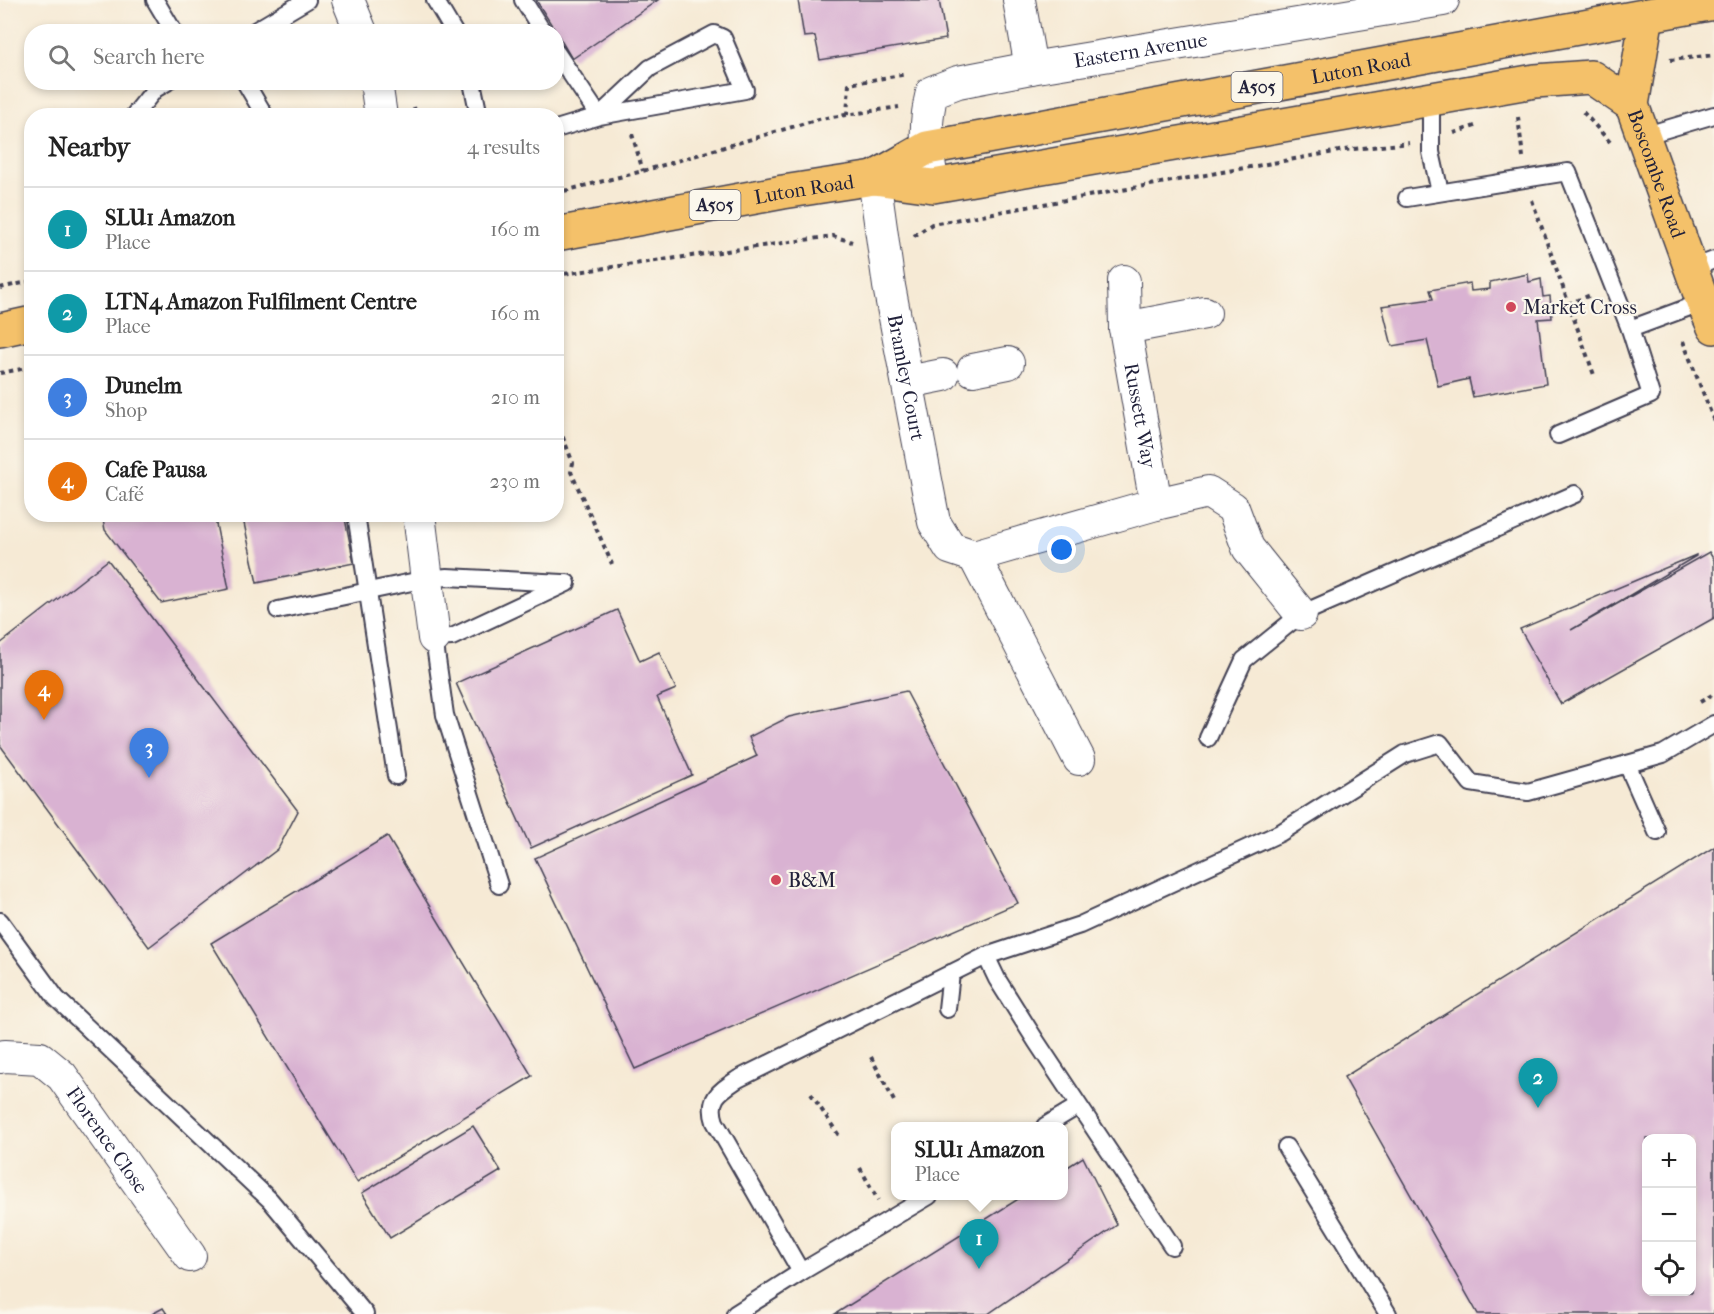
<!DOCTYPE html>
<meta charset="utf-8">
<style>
:root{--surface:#fff;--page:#f2f2f2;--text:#222;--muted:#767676;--line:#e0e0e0;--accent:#111827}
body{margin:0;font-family:"IM FELL French Canon",serif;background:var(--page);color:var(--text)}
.controls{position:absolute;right:18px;bottom:18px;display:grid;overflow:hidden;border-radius:12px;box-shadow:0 3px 9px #0003}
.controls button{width:54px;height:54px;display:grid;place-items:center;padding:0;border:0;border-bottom:2px solid var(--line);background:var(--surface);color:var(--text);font:30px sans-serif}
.you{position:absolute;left:1062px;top:550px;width:21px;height:21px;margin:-15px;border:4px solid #fff;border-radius:50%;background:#1a73e8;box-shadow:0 0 0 9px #1a73e833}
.badge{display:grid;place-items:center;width:39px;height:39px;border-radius:50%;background:var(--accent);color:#fff;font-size:20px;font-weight:700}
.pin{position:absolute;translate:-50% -50px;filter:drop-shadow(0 2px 3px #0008)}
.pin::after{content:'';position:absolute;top:32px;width:21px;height:18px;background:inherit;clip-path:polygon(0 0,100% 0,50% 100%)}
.popup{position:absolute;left:891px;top:1122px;width:177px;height:78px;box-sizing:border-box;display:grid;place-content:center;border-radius:12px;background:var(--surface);filter:drop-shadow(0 2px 4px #0005);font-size:20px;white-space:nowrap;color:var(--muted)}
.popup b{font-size:22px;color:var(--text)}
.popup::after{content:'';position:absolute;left:50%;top:100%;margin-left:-12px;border:12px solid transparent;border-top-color:var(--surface)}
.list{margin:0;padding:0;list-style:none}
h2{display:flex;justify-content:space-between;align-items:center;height:78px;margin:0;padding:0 24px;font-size:26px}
h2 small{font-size:20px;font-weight:400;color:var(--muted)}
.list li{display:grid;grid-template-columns:39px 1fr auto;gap:18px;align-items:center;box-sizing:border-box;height:84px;padding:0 24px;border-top:2px solid var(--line)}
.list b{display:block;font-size:22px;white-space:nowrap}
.list p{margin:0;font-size:20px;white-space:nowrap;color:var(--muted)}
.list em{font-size:20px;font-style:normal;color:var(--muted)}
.icon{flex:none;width:33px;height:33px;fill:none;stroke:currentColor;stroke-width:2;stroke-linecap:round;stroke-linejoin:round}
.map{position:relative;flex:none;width:1714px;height:1314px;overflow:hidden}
.search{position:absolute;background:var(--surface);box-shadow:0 3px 9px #0003;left:24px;top:24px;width:540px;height:66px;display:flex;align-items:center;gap:15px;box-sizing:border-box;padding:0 21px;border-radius:24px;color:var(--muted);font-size:22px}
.panel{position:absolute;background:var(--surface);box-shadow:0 3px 9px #0003;left:24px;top:108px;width:540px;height:414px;border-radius:24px}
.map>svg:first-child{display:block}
.building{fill:#d9b2d2;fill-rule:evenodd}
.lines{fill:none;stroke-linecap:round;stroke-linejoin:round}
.service-casing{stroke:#424052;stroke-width:20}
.minor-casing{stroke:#424052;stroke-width:34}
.primary-casing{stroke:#424052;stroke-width:36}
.path{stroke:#424052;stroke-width:4;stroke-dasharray:4.5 4.5;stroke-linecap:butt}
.service{stroke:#fff;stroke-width:16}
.minor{stroke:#fff;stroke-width:32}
.primary{stroke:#f4c16a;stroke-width:33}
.poi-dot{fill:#d1495b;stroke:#fbf7ec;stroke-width:2}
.labels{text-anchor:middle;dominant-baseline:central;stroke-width:4.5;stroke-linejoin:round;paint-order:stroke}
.shield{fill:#fbf7ec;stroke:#636270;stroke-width:1.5}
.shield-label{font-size:18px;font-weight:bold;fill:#22223b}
.street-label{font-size:20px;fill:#22223b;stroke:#fbf7ec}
.poi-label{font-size:20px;fill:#22223b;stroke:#fbf7ec;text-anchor:start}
</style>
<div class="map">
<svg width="1714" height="1314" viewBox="0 0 1714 1314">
<rect width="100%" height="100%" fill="#fbf7ec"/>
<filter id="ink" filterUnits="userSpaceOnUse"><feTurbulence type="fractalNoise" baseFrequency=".0167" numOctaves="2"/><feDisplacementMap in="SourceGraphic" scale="12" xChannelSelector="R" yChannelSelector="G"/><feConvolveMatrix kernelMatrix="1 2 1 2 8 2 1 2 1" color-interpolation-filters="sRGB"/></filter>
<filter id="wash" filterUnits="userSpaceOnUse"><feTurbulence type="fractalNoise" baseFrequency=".008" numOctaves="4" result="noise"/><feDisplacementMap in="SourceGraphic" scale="24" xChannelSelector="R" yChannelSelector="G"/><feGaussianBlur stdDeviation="1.35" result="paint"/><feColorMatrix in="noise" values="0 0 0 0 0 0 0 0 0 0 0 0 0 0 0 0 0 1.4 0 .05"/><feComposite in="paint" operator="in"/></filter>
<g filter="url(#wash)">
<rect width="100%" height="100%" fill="#f6ead5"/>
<g id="blocks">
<g class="building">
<polygon points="536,0 658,0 572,59 556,32"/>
<polygon points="798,0 939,0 946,39 820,60 815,36 804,37"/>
<polygon points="1528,274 1529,282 1541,279 1543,297 1550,296 1552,318 1538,319 1546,384 1473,397 1469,379 1438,386 1427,340 1392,346 1382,306 1433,299 1430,290 1470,283 1471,291 1490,289 1490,282"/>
<polygon points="102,514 214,514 229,589 161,603 105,530"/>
<polygon points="242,514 344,514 354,563 257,583"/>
<polygon points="1709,552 1714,560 1714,618 1561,704 1532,653 1533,652 1520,629 1696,555 1696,556 1571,630"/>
<polygon points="108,560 298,811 278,849 149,947 0,745 0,644"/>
<polygon points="617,610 640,661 659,652 676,689 657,697 692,775 531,848 456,683"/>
<polygon points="906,691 1018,903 635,1069 535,858 757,756 749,737 789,717"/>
<polygon points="387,836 532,1076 357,1182 211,943"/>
<path d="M1714 847V1314H1478L1344 1077ZM1646 1138H1692V1292H1646Z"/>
<polygon points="473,1126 501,1171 390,1238 362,1193"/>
<polygon points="1083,1157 1117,1225 988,1314 835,1314 1023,1196 1063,1196 1063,1170"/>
<polygon points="163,1308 167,1314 152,1314"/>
</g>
</g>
</g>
<g filter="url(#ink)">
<use href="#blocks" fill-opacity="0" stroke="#424052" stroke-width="1.5"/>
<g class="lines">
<g class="service-casing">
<g id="service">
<polyline points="155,0 174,32"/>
<polyline points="435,0 454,32"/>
<polyline points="523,0 543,32"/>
<polyline points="253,32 307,0"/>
<polyline points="556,52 599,116 745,90 723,38 714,34 650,68 599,116 556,129"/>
<polyline points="245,82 265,116"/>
<polyline points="472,82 479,116"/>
<polyline points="1431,98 1431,152 1440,192"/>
<polyline points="136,116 135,114 155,89 167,82"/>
<polyline points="1643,136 1714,115"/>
<polyline points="1407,198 1568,172 1630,329"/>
<polyline points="1691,269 1714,260"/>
<polyline points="1558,435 1651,395 1630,329 1703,302"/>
<polyline points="356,514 396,776"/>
<polyline points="278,610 426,579 447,577 563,583"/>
<polyline points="1208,738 1244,660 1301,614 1575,494"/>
<polyline points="1627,764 1657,832"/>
<polyline points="499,885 445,715 434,638 452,637 567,583"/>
<polyline points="0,921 56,998 270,1200 365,1314"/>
<polyline points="947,1009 951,973"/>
<polyline points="1045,1126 1078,1106"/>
<polyline points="1286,1147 1388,1314"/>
<polyline points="1172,1246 1036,1041 997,979 986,956 1080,925 1280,833 1405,754 1440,743 1471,783 1528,792 1663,754 1714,724"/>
<path d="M801 1272 715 1122C707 1098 720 1091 738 1079L986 956"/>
<polyline points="735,1314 801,1272 929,1196"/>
</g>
</g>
<g class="minor-casing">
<g id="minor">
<polyline points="348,0 361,32"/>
<polyline points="1019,0 1031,68"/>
<polyline points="376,82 381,116"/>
<path id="s1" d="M874 178 889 286 934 522 950 548 974 556 1156 504 1208 492 1233 508 1248 548 1301 614"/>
<path id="s2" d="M933 186C927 151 923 128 932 92L958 82 1031 68 1443 0"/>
<path id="s3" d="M1124 281 1125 328 1156 504"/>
<polyline points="1125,328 1205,313"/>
<polyline points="973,370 1008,363"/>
<polyline points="908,382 943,375"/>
<polyline points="419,514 434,638"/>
<polyline points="974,556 1079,759"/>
<path id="s4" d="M0 1057 5 1056 40 1058 62 1076 190 1256"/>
</g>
</g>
<g class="primary-casing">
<g id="primary">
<path id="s5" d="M1647 15 1632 105 1703 302 1714 327"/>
<path id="s6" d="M874 178 927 148 1714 3"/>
<path id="s7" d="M556 234 783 192 874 178 933 186 1535 81 1591 77 1632 105"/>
<polyline points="0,330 32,323"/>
</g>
</g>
<g class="path">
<polyline points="1670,60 1714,55"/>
<polyline points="414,107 416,116"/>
<polyline points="1583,112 1610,142"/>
<polyline points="847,115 849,84 907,74"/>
<polyline points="1518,117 1523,157"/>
<polyline points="1454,133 1475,126"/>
<polyline points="632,134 643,171"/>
<polyline points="556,193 643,171 819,119 899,107"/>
<polyline points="1532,200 1594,375"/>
<polyline points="914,236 932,224 1345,150 1409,143"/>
<polyline points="556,275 833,236 852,242"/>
<polyline points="0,288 32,281"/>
<polyline points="1568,304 1593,294"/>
<polyline points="1683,341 1714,421"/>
<polyline points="0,373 32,367"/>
<polyline points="556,420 573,463 571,472 612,564"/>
<polyline points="1700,702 1714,694"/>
<polyline points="871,1057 895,1103"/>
<polyline points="811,1094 840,1137"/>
<polyline points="860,1168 878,1200"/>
</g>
<use href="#service" class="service"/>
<use href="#minor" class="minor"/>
<use href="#primary" class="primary"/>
</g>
</g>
<g class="poi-dot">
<circle cx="1511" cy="307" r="6"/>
<circle cx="776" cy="880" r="6"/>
</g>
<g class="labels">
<g class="shield">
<rect x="1231.5" y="72" width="51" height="30" rx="4.5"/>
<rect x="689.5" y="190" width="51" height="30" rx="4.5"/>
</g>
<g class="shield-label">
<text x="1257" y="87">A505</text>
<text x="715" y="205">A505</text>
</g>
<g class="street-label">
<text stroke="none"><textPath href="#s2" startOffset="308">Eastern Avenue</textPath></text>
<text stroke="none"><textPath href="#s6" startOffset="502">Luton Road</textPath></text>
<text stroke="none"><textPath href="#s5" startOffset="164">Boscombe Road</textPath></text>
<text stroke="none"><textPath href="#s7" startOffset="252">Luton Road</textPath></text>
<text stroke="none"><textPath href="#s1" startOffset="202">Bramley Court</textPath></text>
<text stroke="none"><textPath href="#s3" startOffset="136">Russett Way</textPath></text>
<text stroke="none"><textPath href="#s4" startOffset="147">Florence Close</textPath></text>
</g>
<g class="poi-label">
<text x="1523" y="307">Market Cross</text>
<text x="788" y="880">B&amp;M</text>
</g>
</g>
</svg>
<div class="controls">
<button>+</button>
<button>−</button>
<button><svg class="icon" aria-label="locate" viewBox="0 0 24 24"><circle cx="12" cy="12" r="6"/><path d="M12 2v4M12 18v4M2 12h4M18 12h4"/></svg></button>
</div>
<div class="you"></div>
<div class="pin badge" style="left:979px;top:1269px;background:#0f9aa8">1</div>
<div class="popup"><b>SLU1 Amazon</b>Place</div>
<div class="pin badge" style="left:1538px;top:1108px;background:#0f9aa8">2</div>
<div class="pin badge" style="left:149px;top:778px;background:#3f7fe0">3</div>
<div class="pin badge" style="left:44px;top:720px;background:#e8710a">4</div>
<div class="search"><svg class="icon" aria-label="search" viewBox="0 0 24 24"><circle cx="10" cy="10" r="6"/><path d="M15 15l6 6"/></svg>Search here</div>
<section class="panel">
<h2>Nearby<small>4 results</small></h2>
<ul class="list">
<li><span class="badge" style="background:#0f9aa8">1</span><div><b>SLU1 Amazon</b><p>Place</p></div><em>160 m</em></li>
<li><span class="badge" style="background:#0f9aa8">2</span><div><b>LTN4 Amazon Fulfilment Centre</b><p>Place</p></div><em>160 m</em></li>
<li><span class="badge" style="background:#3f7fe0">3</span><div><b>Dunelm</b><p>Shop</p></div><em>210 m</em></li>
<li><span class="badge" style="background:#e8710a">4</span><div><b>Cafe Pausa</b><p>Café</p></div><em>230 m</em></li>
</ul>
</section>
</div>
